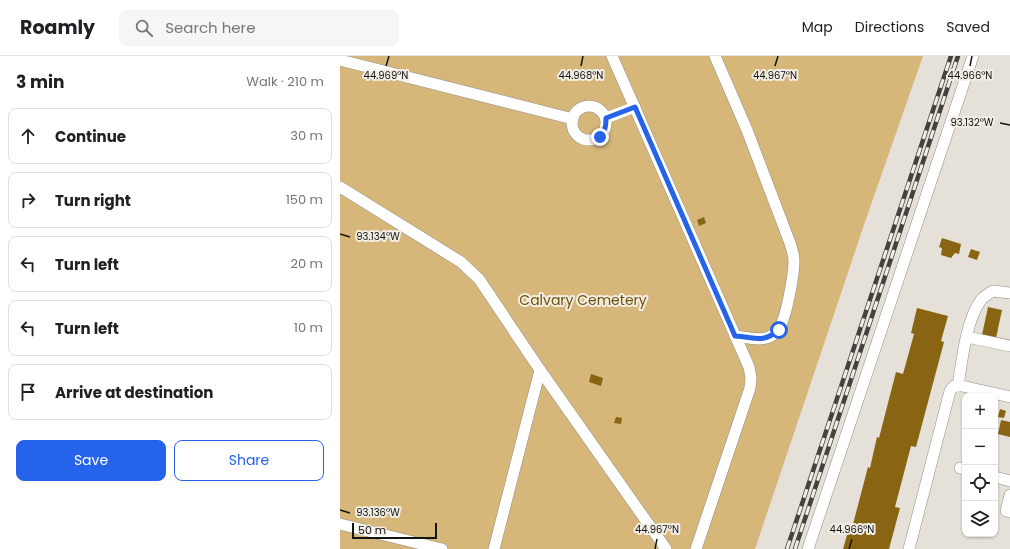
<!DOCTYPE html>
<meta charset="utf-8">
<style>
:root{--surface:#fff;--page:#f6f6f6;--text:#202124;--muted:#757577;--line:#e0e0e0;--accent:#2563eb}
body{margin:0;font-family:Poppins,sans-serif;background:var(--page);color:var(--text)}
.controls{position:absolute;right:12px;bottom:12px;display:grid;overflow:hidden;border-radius:8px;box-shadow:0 1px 3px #0004}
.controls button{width:36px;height:36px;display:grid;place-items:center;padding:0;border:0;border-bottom:1px solid var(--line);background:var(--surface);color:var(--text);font:20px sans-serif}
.scale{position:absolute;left:12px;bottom:10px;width:85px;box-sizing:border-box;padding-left:4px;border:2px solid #141310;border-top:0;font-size:11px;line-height:14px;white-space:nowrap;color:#141310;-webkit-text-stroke:3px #f2eee5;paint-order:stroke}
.stop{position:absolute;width:12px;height:12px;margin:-9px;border:3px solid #2563eb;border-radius:50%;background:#fff}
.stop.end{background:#2563eb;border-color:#fff;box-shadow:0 1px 4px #0008}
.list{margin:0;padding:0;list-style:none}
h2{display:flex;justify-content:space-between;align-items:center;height:52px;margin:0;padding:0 16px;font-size:17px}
h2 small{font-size:13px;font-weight:400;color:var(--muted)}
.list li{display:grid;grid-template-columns:26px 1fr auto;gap:12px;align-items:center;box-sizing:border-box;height:56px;margin:0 8px 8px;padding:0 8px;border:1px solid var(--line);border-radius:8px}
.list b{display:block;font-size:15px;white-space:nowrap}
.list em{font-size:13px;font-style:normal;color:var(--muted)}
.actions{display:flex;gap:8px;padding:12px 16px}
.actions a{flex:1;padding:9px 0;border:1px solid var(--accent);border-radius:8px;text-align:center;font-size:14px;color:var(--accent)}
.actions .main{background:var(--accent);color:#fff}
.icon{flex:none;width:22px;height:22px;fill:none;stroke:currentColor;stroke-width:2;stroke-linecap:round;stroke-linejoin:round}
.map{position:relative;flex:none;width:670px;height:493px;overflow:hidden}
header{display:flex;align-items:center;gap:24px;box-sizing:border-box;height:56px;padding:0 20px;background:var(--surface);border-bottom:1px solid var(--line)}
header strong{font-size:19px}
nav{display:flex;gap:22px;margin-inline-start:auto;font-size:14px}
.search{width:280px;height:36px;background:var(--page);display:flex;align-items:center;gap:10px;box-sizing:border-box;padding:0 14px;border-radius:8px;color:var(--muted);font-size:15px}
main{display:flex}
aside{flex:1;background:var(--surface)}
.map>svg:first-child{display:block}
.green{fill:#d7b679}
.building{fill:#886413}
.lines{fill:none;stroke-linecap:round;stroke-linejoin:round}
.minor-casing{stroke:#928e86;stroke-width:12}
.minor{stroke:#fff;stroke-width:11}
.rail-casing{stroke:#44423e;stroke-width:4.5}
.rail{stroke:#f2eee5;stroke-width:3;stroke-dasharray:9;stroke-linecap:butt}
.route{stroke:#2563eb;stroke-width:5}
.ticks{fill:none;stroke:#141310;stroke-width:1.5}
.labels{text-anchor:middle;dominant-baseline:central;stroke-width:4;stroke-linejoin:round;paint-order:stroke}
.park-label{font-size:14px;fill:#705000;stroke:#f2eee5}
.ticks-label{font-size:10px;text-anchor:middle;fill:#141310;stroke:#f2eee5;stroke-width:4;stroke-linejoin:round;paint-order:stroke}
</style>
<header>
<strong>Roamly</strong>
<div class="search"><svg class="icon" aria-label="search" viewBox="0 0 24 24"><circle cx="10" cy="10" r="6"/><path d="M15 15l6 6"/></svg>Search here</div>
<nav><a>Map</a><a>Directions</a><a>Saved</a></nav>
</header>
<main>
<aside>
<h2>3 min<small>Walk · 210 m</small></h2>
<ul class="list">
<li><svg class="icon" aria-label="ahead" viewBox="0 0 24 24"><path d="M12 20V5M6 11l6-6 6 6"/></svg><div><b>Continue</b></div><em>30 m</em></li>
<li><svg class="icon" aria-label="right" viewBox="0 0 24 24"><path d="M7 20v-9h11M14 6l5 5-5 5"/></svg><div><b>Turn right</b></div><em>150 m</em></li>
<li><svg class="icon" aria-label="left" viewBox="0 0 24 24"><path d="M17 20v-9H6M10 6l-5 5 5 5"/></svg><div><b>Turn left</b></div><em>20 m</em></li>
<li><svg class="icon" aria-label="left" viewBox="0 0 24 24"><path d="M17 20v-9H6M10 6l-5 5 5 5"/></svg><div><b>Turn left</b></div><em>10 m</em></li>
<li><svg class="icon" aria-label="arrive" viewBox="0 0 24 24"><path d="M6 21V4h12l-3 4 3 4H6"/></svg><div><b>Arrive at destination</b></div></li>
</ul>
<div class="actions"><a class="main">Save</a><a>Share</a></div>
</aside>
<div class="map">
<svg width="670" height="493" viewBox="0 0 670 493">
<rect width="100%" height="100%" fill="#e5e0d8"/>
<polygon class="green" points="0,0 583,0 526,163 415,493 0,493"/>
<g class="building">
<polygon points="364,161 366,167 359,170 357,164"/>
<polygon points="602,182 621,188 619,198 615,197 611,202 601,199 602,192 599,191"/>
<polygon points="631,193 640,196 637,204 628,201"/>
<polygon points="648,251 662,254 656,282 642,279"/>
<polygon points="577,252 608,260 601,285 604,286 576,391 571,390 555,451 560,452 549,493 503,493 509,472 512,472 528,411 530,412 537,381 539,382 556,316 563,318 574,278 571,277"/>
<polygon points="251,318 263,322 261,330 249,326"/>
<polygon points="660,353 666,355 664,362 658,361"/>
<polygon points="276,361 282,362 281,368 274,367"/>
<polygon points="661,364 670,366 670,381 658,378"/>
</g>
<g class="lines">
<g class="minor-casing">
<g id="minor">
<polyline points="272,0 409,311 411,322 410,332 356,493"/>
<path d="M375 0 407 74 450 187C452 193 454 199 454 205 454 218 446 265 438 274 437 276 433 279 431 280 422 286 406 281 395 280"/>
<polyline points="0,4 233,63"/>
<circle cx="249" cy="67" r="17"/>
<polyline points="266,62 295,51"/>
<polyline points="0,131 121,206 139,223 200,314 326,493"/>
<polyline points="627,281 670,290"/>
<path d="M618 330C622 305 626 264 641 244 644 240 650 237 653 235L670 237"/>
<polyline points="620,412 625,413"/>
<polyline points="655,421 670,425"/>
<polyline points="670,439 666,455 670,456"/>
<polyline points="0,468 102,493"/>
<polyline points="154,493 200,314"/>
<polyline points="468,493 633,0"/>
<polyline points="569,493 610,335 614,330 622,330 670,341"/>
</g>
</g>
<use href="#minor" class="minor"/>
<g class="rail-casing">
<g id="rail">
<polyline points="447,493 611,0"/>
<polyline points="455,493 618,0"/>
</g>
</g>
<use href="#rail" class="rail"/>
</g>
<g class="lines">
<path class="route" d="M260 81C265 75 266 71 266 62L295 51 395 280C415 281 422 288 439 274"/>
</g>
<path class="ticks" d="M46 10 49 0M241 10 243 0M435 10 438 0M630 10 632 0M660 67 670 69M0 178 10 181M0 454 10 457M315 493 317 483M509 493 512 483"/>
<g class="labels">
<g class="park-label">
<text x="243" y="244">Calvary Cemetery</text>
</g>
</g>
<g class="ticks-label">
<text x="46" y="23">44.969°N</text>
<text x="241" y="23">44.968°N</text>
<text x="435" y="23">44.967°N</text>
<text x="630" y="23">44.966°N</text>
<text x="632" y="70">93.132°W</text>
<text x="38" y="184">93.134°W</text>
<text x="38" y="460">93.136°W</text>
<text x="317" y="477">44.967°N</text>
<text x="512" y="477">44.966°N</text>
</g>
</svg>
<div class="controls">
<button>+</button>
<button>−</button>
<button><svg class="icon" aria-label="locate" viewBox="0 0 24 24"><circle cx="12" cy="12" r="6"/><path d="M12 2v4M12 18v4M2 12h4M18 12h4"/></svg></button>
<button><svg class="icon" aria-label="layers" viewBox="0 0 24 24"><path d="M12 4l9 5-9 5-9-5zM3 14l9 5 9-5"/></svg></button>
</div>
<div class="scale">50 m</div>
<div class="stop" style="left:439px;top:274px"></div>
<div class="stop end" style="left:260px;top:81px"></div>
</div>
</main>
